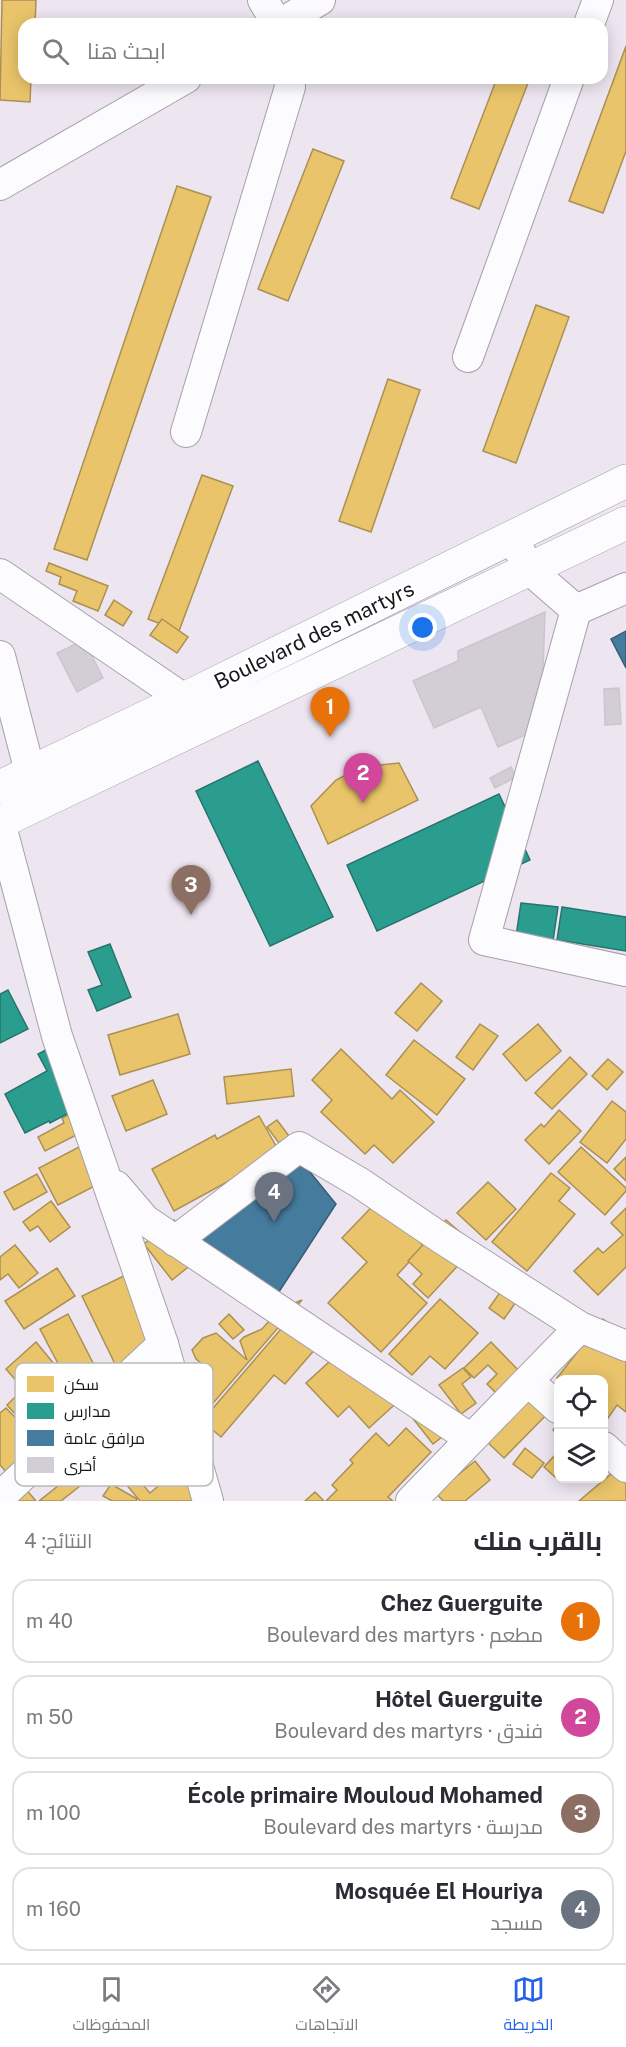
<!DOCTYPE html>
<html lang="ar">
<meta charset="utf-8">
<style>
:root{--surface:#fff;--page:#f7f7f7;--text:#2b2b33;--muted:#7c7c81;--line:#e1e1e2;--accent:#2563eb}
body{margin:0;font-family:"Public Sans",Cairo,sans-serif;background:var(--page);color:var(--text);direction:rtl}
.controls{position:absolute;right:18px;bottom:18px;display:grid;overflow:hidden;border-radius:12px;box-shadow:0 3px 15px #0003}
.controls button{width:54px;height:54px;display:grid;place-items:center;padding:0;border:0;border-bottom:2px solid var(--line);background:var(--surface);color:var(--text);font:30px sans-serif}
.you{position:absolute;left:423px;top:628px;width:21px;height:21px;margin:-15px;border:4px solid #fff;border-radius:50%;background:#1a73e8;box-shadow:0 0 0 9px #1a73e833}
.badge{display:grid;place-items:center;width:39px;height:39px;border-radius:50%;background:var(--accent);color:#fff;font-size:20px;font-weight:700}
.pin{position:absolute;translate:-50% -50px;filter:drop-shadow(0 2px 3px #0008)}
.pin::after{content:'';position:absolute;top:32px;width:21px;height:18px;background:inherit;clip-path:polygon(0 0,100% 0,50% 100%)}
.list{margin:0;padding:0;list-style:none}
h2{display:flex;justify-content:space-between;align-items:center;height:78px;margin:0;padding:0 24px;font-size:26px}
h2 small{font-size:20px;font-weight:400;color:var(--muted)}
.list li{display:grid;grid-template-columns:39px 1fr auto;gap:18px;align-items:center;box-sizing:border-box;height:84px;margin:0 12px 12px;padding:0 12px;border:2px solid var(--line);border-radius:18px}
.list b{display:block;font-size:22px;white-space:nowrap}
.list p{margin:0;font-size:20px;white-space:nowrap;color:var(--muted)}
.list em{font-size:20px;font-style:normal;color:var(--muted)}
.icon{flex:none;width:33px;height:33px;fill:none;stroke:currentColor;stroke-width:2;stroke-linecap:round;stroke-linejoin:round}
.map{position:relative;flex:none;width:626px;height:1501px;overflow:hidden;direction:ltr}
.search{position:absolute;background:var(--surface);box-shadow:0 3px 15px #0003;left:18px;right:18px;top:18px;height:66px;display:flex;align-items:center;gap:15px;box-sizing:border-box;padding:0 21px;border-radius:18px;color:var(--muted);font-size:22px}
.sheet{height:462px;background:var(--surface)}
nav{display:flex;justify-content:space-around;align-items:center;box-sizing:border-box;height:84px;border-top:2px solid var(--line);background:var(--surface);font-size:16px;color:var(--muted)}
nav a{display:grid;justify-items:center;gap:3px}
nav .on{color:var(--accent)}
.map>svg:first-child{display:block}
.homes{fill:#e9c46a;stroke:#ab9053;stroke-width:1.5}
.schools{fill:#2a9d8f;stroke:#26746d;stroke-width:1.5}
.public{fill:#457b9d;stroke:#385d77;stroke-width:1.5}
.building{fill:#d3cdd6;stroke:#cbc5cd;stroke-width:1.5}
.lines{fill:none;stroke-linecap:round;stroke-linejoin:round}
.street-casing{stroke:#a6a0a8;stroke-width:32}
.highway-casing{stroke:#a6a0a8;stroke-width:34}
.street{stroke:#fcfbfd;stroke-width:30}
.highway{stroke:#fcfbfd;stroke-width:33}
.labels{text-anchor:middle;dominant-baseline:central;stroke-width:6;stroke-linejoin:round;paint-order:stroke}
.street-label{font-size:21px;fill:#1b161d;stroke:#fff}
.key{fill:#fff;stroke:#bbb9bb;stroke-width:1.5}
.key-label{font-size:16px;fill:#1b161d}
</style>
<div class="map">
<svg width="626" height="1501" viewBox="0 0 626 1501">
<rect width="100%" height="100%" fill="#ede5f0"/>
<g class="homes">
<polygon points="2,0 36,0 35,24 24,24 24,78 31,78 30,102 0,100"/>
<polygon points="626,46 626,151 603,213 569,201"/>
<polygon points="497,78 530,78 479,209 451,198"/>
<polygon points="313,149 344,161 288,301 258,289"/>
<polygon points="177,186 211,197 87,560 54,549"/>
<polygon points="536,305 569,317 516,463 483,451"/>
<polygon points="388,379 420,390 371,532 339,521"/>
<polygon points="202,475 233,486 179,631 148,619"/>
<polygon points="49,563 108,586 98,611 73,601 77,591 59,584 61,577 46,571"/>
<polygon points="114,600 132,612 123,626 105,615"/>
<polygon points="162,619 188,637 177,653 150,635"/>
<polygon points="399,763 418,800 328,844 311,806 336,780 361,767"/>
<polygon points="421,983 442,1001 417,1031 395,1013"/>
<polygon points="178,1014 190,1054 120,1075 108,1035"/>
<polygon points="480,1024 498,1036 473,1070 456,1057"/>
<polygon points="538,1024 561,1051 526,1081 503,1054"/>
<polygon points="414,1040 465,1079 437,1115 386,1075"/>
<polygon points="341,1049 392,1099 400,1090 434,1122 393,1163 374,1145 365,1154 321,1112 332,1100 312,1080"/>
<polygon points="570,1057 587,1074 552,1109 535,1093"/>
<polygon points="608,1059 623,1072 607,1090 592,1076"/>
<polygon points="291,1069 294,1096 227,1104 224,1077"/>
<polygon points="153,1080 167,1114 126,1131 112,1096"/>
<polygon points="612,1101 626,1112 626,1139 607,1163 580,1142"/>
<polygon points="83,1108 92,1127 45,1151 38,1137 64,1123 62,1118"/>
<polygon points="559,1110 581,1131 549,1164 525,1140 541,1124 544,1127"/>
<polygon points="259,1116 280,1153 174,1211 152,1169 215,1135 217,1139"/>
<polygon points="277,1120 289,1136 279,1143 267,1127"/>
<polygon points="96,1138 116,1175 58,1205 39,1168"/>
<polygon points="581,1147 626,1188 626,1191 605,1215 558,1172"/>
<polygon points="626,1157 626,1181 614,1169"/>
<polygon points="551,1173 570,1188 559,1201 575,1214 527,1271 492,1242"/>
<polygon points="37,1174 47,1192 14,1210 4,1192"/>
<polygon points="488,1182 516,1209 486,1240 457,1213"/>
<polygon points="386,1192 397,1220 424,1246 397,1275 427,1303 381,1352 328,1303 367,1262 342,1238"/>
<polygon points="51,1201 70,1227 50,1242 38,1226 30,1231 23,1222"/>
<polygon points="626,1208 626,1267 598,1295 574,1271 598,1248 603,1253 623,1235 611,1223"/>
<polygon points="174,1220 202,1256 172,1280 144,1244"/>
<polygon points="446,1220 476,1246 428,1298 413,1284 422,1274 408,1261"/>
<polygon points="15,1245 38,1273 19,1288 8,1274 0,1280 0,1257"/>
<polygon points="57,1268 75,1296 24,1329 5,1301"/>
<polygon points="128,1274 165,1343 116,1366 82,1296"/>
<polygon points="501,1291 516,1302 504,1319 489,1308"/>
<polygon points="440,1299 478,1333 445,1369 430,1356 412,1375 389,1354"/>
<polygon points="302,1300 208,1409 196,1378 206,1367 196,1359 192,1350 203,1338 216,1333 247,1360 240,1341 244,1337 262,1329 280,1309"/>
<polygon points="299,1308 329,1333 285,1384 274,1375 221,1437 202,1421"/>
<polygon points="68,1314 93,1363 65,1377 40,1329"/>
<polygon points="229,1314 244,1330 233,1339 219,1324"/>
<polygon points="603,1319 626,1337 626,1412 617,1405 608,1418 604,1414 604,1380 559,1380 557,1378"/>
<polygon points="352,1341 403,1397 369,1428 349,1406 338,1417 306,1383"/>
<polygon points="36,1342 59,1370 45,1381 49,1385 33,1400 6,1369"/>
<polygon points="491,1342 524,1376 501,1398 487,1384 497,1374 488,1365 474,1378 464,1368"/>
<polygon points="463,1368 471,1377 462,1384 476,1403 461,1414 439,1385"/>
<polygon points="533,1387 554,1407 504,1458 483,1438"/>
<polygon points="63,1392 80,1411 42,1444 7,1405 17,1395 36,1416"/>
<polygon points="127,1396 153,1428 61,1501 39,1501 78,1470 61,1448"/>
<polygon points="6,1408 41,1444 9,1475 0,1465 0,1413"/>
<polygon points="411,1416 451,1430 433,1444"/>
<polygon points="558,1423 558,1435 553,1430"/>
<polygon points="406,1428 431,1452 388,1497 393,1501 326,1501 337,1490 332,1485 353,1463 350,1460 376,1433 389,1446"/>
<polygon points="153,1442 183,1478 193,1470 219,1501 140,1501 120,1477 129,1469 150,1493 163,1482 139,1454"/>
<polygon points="525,1448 544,1463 532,1478 513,1464"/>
<polygon points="558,1452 558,1474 555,1477 544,1467"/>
<polygon points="475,1461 490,1480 465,1501 443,1501 432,1488 454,1470 458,1475"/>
<polygon points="626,1461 626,1501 579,1501"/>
<polygon points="111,1484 137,1499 136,1501 112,1501 103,1496"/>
<polygon points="24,1487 36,1501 14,1501"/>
<polygon points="315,1492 324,1501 305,1501"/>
</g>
<g class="schools">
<polygon points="258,761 333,917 270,946 196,791"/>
<polygon points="499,794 530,860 377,931 347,865"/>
<polygon points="521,903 558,907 553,941 516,936"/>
<polygon points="562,907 626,917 626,951 557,940"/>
<polygon points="110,944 131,997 97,1011 88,990 102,985 88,952"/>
<polygon points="8,990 28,1029 0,1043 0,994"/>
<polygon points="57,1044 88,1103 50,1123 49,1121 25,1133 5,1094 47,1071 38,1054"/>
</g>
<g class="public">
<polygon points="626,631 626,668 611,639"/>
<polygon points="301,1161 336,1204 277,1295 201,1240"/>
</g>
<g class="building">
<polygon points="545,612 541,728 498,747 481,707 434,728 413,681 458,661 458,651"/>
<polygon points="84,640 103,678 77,692 57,653"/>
<polygon points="619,688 621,724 605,725 604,689"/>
<polygon points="511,767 516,777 495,788 490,778"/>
</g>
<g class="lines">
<g class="street-casing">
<g id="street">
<polyline points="263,0 277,24"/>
<polyline points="280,24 320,0"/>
<polyline points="589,24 598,0"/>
<polyline points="0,185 186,78"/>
<polyline points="468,357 569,78"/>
<polyline points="186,432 290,87 289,78"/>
<polyline points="512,537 530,570 576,610"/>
<polyline points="0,574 184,699"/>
<polyline points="576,610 484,940 626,971"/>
<polyline points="576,610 626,588"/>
<polyline points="0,656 30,772"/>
<polyline points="0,822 57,1036 163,1344 208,1501"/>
<polyline points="116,1186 145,1220 471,1439"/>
<polyline points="175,1241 299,1147 360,1183 441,1238 580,1327 626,1346"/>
<polyline points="528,1381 558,1408"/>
<polyline points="604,1447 626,1467"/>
<polyline points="0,1497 163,1344"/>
<polyline points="411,1501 580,1327"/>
</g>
</g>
<g class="highway-casing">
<g id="highway">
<polyline points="0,787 184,699 626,481"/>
<polyline points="0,822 626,523"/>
</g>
</g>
<use href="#street" class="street"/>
<use href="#highway" class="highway"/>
</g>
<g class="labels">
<g class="street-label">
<text transform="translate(314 635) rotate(-26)">Boulevard des martyrs</text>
</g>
</g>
<rect x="15" y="1363" width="198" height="123" rx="9" class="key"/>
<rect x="27" y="1376" width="27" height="16" fill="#e9c46a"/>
<rect x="27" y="1403" width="27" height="16" fill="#2a9d8f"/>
<rect x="27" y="1430" width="27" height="16" fill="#457b9d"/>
<rect x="27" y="1457" width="27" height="16" fill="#d3cdd6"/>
<g class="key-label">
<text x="64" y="1390">سكن</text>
<text x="64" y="1417">مدارس</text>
<text x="64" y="1444">مرافق عامة</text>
<text x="64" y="1471">أخرى</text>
</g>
</svg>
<div class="controls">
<button><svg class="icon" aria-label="locate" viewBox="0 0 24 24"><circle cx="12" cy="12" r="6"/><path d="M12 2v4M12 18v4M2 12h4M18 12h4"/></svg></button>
<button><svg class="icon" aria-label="layers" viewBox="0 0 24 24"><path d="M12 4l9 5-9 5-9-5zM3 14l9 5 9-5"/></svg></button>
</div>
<div class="you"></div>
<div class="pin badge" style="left:330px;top:737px;background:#e8710a">1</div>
<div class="pin badge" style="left:363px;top:803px;background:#d1479c">2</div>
<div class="pin badge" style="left:191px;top:915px;background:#8d6e63">3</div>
<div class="pin badge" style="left:274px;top:1222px;background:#6b7280">4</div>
<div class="search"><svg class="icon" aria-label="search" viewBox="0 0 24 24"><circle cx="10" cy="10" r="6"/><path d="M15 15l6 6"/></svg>ابحث هنا</div>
</div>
<section class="sheet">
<h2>بالقرب منك<small>النتائج: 4</small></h2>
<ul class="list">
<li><span class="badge" style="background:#e8710a">1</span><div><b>Chez Guerguite</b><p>مطعم · Boulevard des martyrs</p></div><em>40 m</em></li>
<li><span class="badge" style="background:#d1479c">2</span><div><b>Hôtel Guerguite</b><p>فندق · Boulevard des martyrs</p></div><em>50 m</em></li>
<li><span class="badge" style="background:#8d6e63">3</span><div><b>École primaire Mouloud Mohamed</b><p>مدرسة · Boulevard des martyrs</p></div><em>100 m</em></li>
<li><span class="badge" style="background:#6b7280">4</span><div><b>Mosquée El Houriya</b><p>مسجد</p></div><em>160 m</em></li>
</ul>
</section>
<nav>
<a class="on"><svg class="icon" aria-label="map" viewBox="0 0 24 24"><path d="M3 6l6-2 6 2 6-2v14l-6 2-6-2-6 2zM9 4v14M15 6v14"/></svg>الخريطة</a>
<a><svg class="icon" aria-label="directions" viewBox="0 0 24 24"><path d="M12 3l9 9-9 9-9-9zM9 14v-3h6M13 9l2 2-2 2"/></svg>الاتجاهات</a>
<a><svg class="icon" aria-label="saved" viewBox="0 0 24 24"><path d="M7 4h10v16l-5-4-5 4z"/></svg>المحفوظات</a>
</nav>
